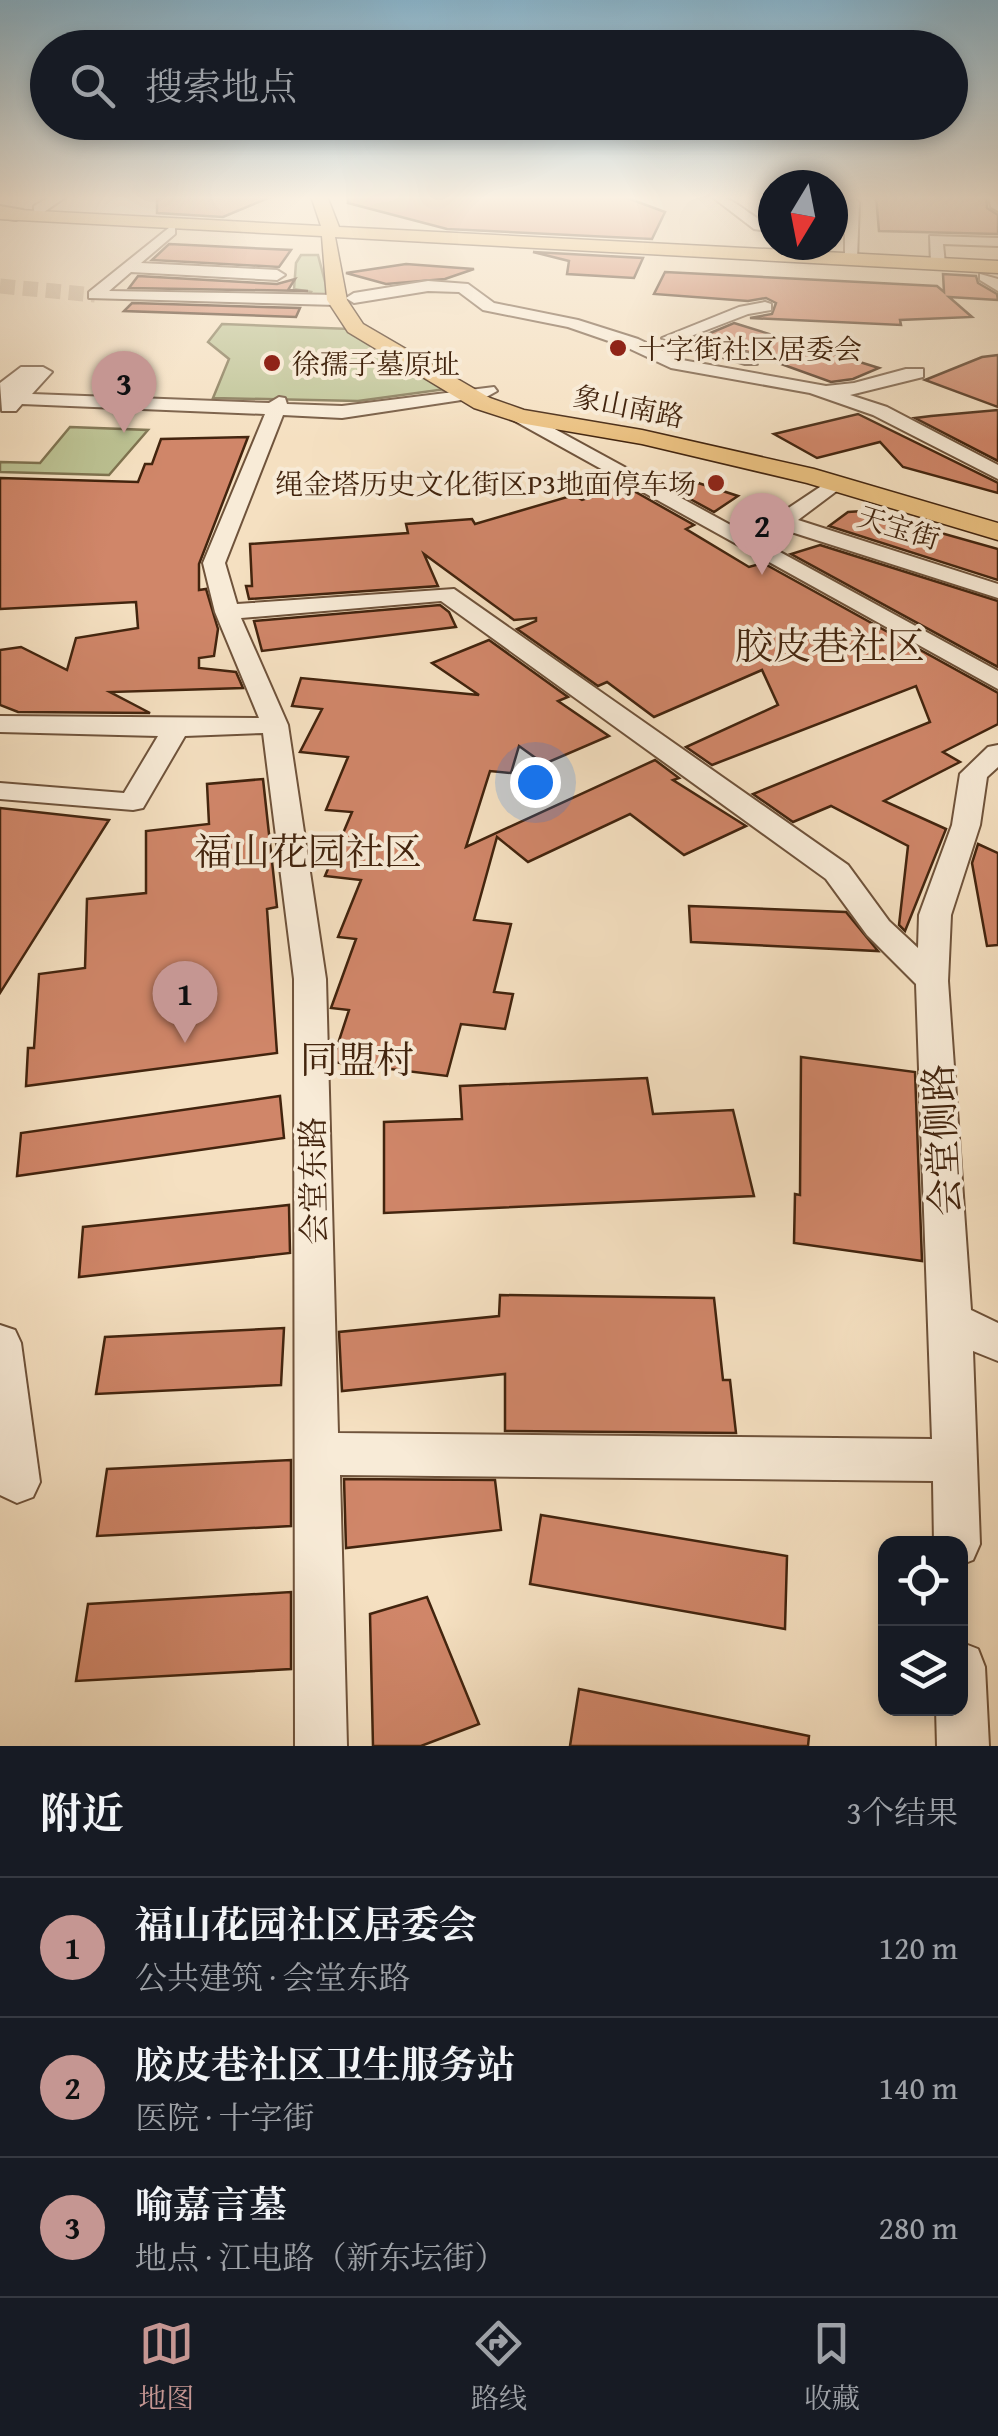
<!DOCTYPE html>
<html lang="zh">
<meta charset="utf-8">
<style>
:root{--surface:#171b24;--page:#242831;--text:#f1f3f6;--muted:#9ea1a6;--line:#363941;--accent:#c59692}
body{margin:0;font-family:"Gentium Book Plus","Noto Serif SC",serif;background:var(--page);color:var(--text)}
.controls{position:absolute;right:30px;bottom:30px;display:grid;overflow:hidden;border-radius:20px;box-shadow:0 5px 15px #0003}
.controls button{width:90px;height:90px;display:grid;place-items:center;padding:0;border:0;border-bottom:2px solid var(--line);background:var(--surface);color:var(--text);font:50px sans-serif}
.compass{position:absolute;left:758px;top:170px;width:90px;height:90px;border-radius:50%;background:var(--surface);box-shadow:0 5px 15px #0003;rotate:190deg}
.you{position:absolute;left:535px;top:782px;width:35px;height:35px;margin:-25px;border:8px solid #fff;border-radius:50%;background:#1a73e8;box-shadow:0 0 0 15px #1a73e833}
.badge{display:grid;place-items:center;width:65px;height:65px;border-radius:50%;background:var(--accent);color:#111;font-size:32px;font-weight:700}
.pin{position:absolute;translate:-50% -82px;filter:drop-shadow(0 2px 5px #0008)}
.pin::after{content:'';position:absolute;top:52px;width:35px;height:30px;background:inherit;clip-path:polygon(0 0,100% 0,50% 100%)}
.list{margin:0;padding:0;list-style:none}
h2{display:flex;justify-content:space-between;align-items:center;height:130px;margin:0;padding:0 40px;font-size:42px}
h2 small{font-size:32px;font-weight:400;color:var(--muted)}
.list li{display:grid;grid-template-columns:65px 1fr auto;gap:30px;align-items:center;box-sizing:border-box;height:140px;padding:0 40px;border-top:2px solid var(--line)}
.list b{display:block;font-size:38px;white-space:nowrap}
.list p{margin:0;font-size:32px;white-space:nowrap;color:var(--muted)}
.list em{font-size:32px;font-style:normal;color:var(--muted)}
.icon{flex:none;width:55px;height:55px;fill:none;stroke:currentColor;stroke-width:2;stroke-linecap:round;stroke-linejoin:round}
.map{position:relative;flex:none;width:998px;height:1746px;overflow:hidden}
.search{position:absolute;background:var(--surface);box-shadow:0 5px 15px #0003;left:30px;right:30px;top:30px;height:110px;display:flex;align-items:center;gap:25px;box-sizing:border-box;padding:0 35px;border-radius:55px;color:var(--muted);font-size:38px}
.sheet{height:550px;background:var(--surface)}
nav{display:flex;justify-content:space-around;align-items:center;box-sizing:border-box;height:140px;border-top:2px solid var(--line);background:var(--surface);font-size:28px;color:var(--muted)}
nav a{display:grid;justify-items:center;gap:5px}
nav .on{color:var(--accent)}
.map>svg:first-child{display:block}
.green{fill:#bcc293;stroke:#7f7350;stroke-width:2.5}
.building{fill:#d08669;stroke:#42240e;stroke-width:2.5}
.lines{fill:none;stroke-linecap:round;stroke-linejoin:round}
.minor-tunnel{stroke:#d1ba9d;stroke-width:15;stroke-dasharray:15 8;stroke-linecap:butt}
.minor-casing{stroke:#6f533b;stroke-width:4}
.major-casing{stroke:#42240e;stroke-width:3}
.highway-casing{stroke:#42240e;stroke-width:4}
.minor{fill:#f8ebd7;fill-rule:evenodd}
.major{fill:#eac080;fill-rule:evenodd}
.highway{fill:#eac080;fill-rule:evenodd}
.poi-dot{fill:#8f2418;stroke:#f8ebd7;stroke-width:4}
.labels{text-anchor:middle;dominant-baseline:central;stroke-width:8;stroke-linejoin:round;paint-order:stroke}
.far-poi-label{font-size:28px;fill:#42240e;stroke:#f8ebd7;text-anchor:start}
.far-street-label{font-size:28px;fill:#42240e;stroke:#f8ebd7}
.street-label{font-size:32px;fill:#42240e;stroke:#f8ebd7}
.quarter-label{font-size:38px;fill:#42240e;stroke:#f8ebd7}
.near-street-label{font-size:38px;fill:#42240e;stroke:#f8ebd7}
</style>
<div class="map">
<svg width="998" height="1746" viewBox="0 0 998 1746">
<rect width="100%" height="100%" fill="#f5e0c1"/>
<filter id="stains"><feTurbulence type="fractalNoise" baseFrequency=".002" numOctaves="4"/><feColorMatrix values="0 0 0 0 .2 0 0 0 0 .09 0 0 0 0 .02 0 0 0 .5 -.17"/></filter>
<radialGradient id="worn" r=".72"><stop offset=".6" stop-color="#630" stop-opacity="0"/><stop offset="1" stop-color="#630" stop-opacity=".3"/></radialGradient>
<g class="green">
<polygon points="301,255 318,255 329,297 308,297 311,292 294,289 296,263"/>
<polygon points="222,324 350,329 446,389 358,401 213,398 229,359 208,342"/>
<polygon points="70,427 148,430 109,475 0,472 0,462 40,463"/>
</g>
<g class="building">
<polygon points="157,196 273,196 223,217 157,213"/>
<polygon points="349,196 622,196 665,212 652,239 447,229 348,203"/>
<polygon points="876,196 986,196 987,208 998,215 998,234 879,231"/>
<polygon points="169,244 291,250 279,267 152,260"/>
<polygon points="533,252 643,258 634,278 567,274 569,261"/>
<polygon points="406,264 474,269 445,279 386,284 346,273"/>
<polygon points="665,272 937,286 944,292 943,274 976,276 978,283 997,294 998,300 949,297 972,317 900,320 901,325 750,318 772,314 776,303 766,298 748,301 654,294"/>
<polygon points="138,276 277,284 295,279 288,290 308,291 129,288"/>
<polygon points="132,303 300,308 296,317 124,311"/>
<polygon points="734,323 879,368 853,379 831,382 703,336"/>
<polygon points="998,355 998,407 925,380 982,357"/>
<polygon points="998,410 998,461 915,418 931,416"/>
<polygon points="858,414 998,483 998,493 903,467 880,442 817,458 774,434"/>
<polygon points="248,437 199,564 199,590 206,589 218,629 214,656 199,658 199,668 236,672 243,688 110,692 150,713 18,712 0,705 0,650 21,647 67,670 76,638 138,628 136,602 0,609 0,478 138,482 145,464 152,464 161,439"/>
<polygon points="686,479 738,496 714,512 670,488"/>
<polygon points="625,486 694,525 686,529 749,567 763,563 998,693 998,724 943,752 960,762 884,801 946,829 905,931 899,925 908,846 831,806 793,822 753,794 930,722 916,686 712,765 686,747 778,705 762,670 654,717 607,682 598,686 517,629 536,621 536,618 514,620 424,554 438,586 249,599 246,586 252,586 250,544 408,533 406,524 472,519 475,524 574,495 582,500"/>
<polygon points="863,511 998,549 998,580 829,526 848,512"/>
<polygon points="820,545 998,601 998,667 791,554"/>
<polygon points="440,605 449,612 456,627 262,651 254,621"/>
<polygon points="489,640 568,697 558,701 609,736 544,764 519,746 511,773 490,771 466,847 655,760 679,778 673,780 746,826 684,855 630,814 528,862 497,837 474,920 511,924 494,992 513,994 505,1029 461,1024 447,1076 332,1062 349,1010 331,1008 356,939 338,937 361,880 325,876 352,812 326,810 348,757 300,752 322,709 292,706 301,678 479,695 432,663"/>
<polygon points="263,779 277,907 267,909 277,1053 26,1086 28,1048 34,1048 39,974 85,968 87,899 146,893 146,831 209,824 207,784"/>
<polygon points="0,808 109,820 0,993"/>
<polygon points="978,844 998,853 998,945 987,946 972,863"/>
<polygon points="689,906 846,912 878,951 691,942"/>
<polygon points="801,1057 915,1072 922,1261 794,1243 795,1194 800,1195"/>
<polygon points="647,1078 653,1114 733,1110 754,1196 384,1213 384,1122 462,1119 460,1086"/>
<polygon points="280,1096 284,1138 17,1176 21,1133"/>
<polygon points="289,1205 290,1253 79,1277 83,1227"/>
<polygon points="500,1295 714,1298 723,1380 730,1380 736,1433 505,1431 505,1374 342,1391 339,1332 499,1316"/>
<polygon points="284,1328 281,1385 96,1394 105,1337"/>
<polygon points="291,1460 291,1526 97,1536 107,1469"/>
<polygon points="344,1479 495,1480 501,1530 346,1548"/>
<polygon points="541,1515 787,1556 785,1629 530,1584"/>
<polygon points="291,1592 291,1669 76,1681 88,1604"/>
<polygon points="427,1597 479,1724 421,1746 373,1746 370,1614"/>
<polygon points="579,1689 809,1736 808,1746 570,1746"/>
</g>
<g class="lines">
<polyline class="minor-tunnel" points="0,286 95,295"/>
<g class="minor-casing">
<g id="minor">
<polygon points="51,196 67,196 44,212 34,212 34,206"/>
<path d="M711 196C737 195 749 220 773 224V232L754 229Z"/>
<polygon points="837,196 851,196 859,202 857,260 845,257 845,204"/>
<polygon points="989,196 998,196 998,211 991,207"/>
<polygon points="170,227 175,228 175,234 141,263 277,270 285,275 277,280 131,272 109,291 337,295 345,300 337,305 89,298 89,292"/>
<polygon points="930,236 998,238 998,246 943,244 945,264 938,268 931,264"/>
<polygon points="980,274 998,279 998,291 980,280"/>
<polygon points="428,281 468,284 494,303 578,320 638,339 682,360 826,386 854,383 906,369 923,369 923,377 850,395 887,407 998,465 998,479 873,415 810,393 671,368 626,347 568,327 483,310 459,292 428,291 354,303 346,298 354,293"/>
<polygon points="765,302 771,304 771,310 748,314 691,336 757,356 757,364 745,364 662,338 739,307"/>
<path d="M21 367H43L52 372 32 394 269 403 279 397 285 398 287 404 342 406 494 387 497 391 488 396 342 418 283 415 225 563 237 604 454 589 848 865 889 921 918 948 919 915 952 825 960 774 988 747 998 745V767L987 777 980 825 951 915 948 981 971 1310 998 1323V1361L973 1351 980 1544 973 1560 960 1565V1544H934L933 1481 340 1475 347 1746H295L294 979 263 733 185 736 143 808 133 810 0 799V783L124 793 158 736 0 732V716L259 718 215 612 203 563 265 414 22 404 16 411H2L0 383ZM441 601 826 879 867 935 916 984 932 1439 338 1433 326 979 288 725 241 618Z"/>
<polygon points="520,410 998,671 998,689 513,420 511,416"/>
<polygon points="835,477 842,479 842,487 798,520 998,584 998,598 785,530 771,536 763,535 760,530 763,525"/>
<polygon points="0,1325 15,1330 21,1343 40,1482 33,1497 17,1503 0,1495"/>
<polygon points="960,1642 978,1649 985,1667 989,1746 937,1746 936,1708 960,1708"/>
</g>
</g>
<g class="major-casing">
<polygon id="major" points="311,196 327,196 339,227 998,261 998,273 335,237 347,300 363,324 490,398 524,410 642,430 814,469 998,523 998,540 807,483 642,444 520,423 474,408 348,332 327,300 322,236 0,219 0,209 321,226"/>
</g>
<g class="highway-casing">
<polygon id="highway" points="0,206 23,210 26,214 16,220 0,218"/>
</g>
<use href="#minor" class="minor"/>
<use href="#major" class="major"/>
<use href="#highway" class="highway"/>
</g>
<linearGradient id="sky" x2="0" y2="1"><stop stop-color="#89b8d2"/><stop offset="0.45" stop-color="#faf1e3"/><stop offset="1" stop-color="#faf1e3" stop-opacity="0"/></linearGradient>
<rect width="998" height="440" fill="url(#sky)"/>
<g class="poi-dot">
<circle cx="618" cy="348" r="10"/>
<circle cx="272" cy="363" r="10"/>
<circle cx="716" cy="483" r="10"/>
</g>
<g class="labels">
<g class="far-poi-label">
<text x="638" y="348">十字街社区居委会</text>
<text x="292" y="363">徐孺子墓原址</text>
<text x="696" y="483" text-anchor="end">绳金塔历史文化街区P3地面停车场</text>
</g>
<g class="far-street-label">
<text transform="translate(629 406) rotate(11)">象山南路</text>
<text transform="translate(899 527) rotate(17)">天宝街</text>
</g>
<g class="street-label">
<text transform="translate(313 1181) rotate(-91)">会堂东路</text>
</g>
<g class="quarter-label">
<text x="830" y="645">胶皮巷社区</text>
<text x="308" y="851">福山花园社区</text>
<text x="357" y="1059">同盟村</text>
</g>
<g class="near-street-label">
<text transform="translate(941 1140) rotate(-93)">会堂侧路</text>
</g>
</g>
<rect width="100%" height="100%" filter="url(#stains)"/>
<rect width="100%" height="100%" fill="url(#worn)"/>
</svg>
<div class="controls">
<button><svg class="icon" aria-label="locate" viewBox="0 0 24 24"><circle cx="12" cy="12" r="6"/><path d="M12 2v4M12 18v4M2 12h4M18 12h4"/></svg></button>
<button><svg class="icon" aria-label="layers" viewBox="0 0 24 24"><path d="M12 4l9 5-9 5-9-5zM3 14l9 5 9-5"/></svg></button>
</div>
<svg class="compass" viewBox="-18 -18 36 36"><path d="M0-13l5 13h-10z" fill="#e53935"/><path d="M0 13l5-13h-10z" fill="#9ea1a6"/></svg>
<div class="you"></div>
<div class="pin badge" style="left:185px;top:1043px">1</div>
<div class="pin badge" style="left:762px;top:575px">2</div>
<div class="pin badge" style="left:124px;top:433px">3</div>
<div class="search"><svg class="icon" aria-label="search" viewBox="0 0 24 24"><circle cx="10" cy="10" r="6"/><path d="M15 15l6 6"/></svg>搜索地点</div>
</div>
<section class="sheet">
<h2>附近<small>3个结果</small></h2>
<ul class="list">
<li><span class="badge">1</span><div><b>福山花园社区居委会</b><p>公共建筑 · 会堂东路</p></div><em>120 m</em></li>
<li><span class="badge">2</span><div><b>胶皮巷社区卫生服务站</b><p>医院 · 十字街</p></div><em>140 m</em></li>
<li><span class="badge">3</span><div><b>喻嘉言墓</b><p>地点 · 江电路（新东坛街）</p></div><em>280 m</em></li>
</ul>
</section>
<nav>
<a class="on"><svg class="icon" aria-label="map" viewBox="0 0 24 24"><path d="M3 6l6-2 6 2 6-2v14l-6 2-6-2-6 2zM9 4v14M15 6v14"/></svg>地图</a>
<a><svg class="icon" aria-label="directions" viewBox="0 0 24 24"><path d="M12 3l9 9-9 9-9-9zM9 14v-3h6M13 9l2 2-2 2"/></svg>路线</a>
<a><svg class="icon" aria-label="saved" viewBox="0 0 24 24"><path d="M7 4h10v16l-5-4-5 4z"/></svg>收藏</a>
</nav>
